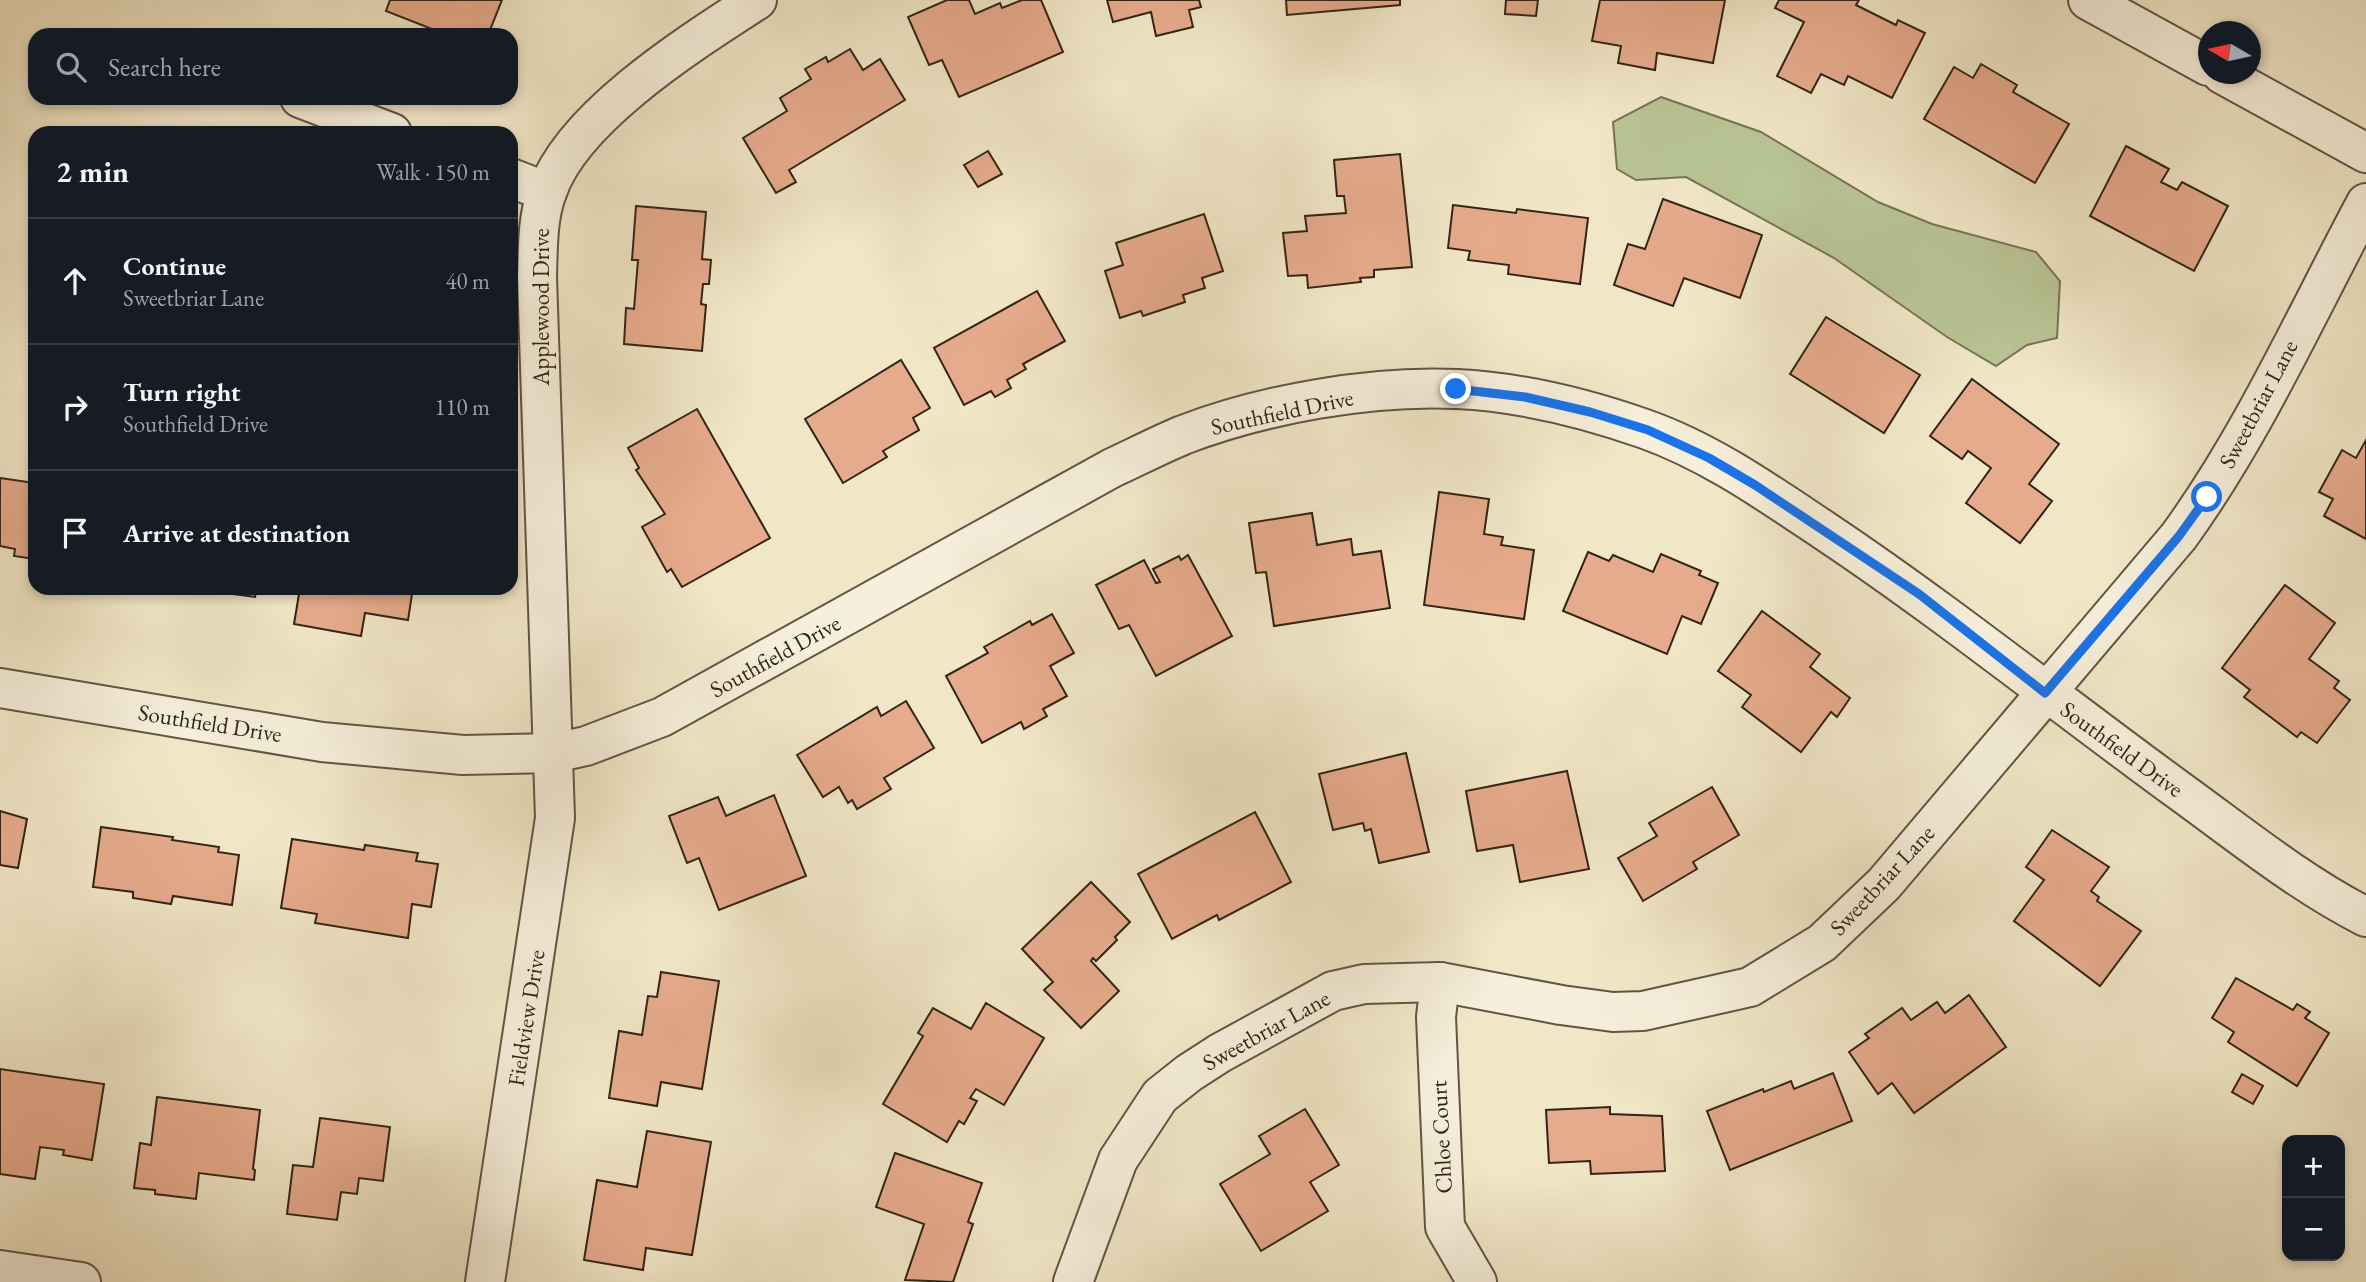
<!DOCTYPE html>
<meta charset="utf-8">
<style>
:root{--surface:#171b24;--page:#20242c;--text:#f1f3f6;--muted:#9ea1a6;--line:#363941}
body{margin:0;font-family:"EB Garamond",serif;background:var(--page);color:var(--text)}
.controls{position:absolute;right:21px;bottom:21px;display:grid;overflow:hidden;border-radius:14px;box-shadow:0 4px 10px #0003}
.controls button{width:63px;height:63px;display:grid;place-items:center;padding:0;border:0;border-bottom:2px solid var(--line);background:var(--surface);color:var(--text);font:35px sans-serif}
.compass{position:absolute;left:2198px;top:21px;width:63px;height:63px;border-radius:50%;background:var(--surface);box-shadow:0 4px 10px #0003;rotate:279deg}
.stop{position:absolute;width:21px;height:21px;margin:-16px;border:5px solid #1a73e8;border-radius:50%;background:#fff}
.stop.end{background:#1a73e8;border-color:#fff;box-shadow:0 2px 7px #0008}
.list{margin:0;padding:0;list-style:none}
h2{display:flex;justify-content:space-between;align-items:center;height:91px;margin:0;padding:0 28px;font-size:30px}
h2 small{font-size:23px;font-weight:400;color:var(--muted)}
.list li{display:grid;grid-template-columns:46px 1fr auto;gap:21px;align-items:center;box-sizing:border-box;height:126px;padding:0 28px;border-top:2px solid var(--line)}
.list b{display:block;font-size:26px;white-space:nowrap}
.list p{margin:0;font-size:23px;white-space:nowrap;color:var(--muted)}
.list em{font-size:23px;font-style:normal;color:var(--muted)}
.icon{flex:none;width:38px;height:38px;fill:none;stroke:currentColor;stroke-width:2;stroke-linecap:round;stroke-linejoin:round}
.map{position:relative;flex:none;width:2366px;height:1282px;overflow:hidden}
.search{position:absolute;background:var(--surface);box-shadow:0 4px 10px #0003;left:28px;top:28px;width:490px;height:77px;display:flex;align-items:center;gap:18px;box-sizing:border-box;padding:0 24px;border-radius:21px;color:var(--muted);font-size:26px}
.panel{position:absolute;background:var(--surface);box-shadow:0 4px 10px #0003;left:28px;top:126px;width:490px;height:469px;border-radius:21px}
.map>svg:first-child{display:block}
.green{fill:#b9c596;stroke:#767456;stroke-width:2}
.building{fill:#e6ab8c;stroke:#322416;stroke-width:2}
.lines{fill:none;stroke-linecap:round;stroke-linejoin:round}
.street-casing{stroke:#625542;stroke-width:42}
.street{stroke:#f6efdb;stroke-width:38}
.route{stroke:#1a73e8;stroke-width:9}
.labels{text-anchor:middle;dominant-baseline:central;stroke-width:5;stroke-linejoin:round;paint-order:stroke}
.street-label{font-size:23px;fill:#322416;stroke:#f6efdb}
</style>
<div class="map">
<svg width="2366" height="1282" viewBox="0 0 2366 1282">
<rect width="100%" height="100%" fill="#f1e7c7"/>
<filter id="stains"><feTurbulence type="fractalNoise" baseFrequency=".00286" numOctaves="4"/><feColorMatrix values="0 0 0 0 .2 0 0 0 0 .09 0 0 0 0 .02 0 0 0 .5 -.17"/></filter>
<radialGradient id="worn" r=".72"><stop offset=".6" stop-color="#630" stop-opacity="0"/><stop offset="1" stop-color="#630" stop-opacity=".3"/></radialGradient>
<polygon class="green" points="1661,97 1761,132 1878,202 1932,224 2036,252 2060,281 2057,338 2027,345 1996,366 1947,337 1834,258 1686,177 1636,180 1617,169 1613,122"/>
<g class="building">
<polygon points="390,0 502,0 488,35 447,35 386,11"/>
<polygon points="947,0 969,0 975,14 1000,3 1002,8 1022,0 1041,0 1063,52 959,97 942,60 929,65 908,17"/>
<polygon points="1107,0 1199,0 1201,7 1189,10 1193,27 1156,36 1151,12 1113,22"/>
<polygon points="1286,0 1400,0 1400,5 1287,15"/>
<polygon points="1506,0 1538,0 1536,16 1505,14"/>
<polygon points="1600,0 1725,0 1713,63 1657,53 1655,70 1618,63 1621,46 1592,41"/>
<polygon points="1779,0 1859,0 1856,5 1896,25 1898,20 1925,33 1892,98 1848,76 1844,85 1821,74 1811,93 1777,76 1804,22 1775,8"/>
<polygon points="850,49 863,70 880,59 905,100 789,170 796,182 776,193 743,138 787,111 780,98 811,79 805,69 826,57 828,62"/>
<polygon points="1981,64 2017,85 2013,92 2069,124 2035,183 1924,119 1954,67 1973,78"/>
<polygon points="2126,146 2169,169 2161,182 2177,190 2182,182 2228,206 2194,271 2090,216"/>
<polygon points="988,151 1002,174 978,187 964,165"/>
<polygon points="1400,154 1412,267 1374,270 1374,277 1360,278 1361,282 1308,288 1307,275 1288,276 1283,233 1307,231 1305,216 1346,213 1344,196 1337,196 1334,160"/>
<polygon points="1663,199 1762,235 1740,298 1684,278 1673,306 1614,285 1628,244 1645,249"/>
<polygon points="1453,205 1516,213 1517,209 1588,218 1580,284 1508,274 1509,265 1468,260 1470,251 1448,248"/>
<polygon points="636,206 706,212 702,259 711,260 709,284 703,284 701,304 706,305 702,351 624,344 626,308 634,309 638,260 632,260"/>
<polygon points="1204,214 1223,271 1202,278 1205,288 1183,295 1185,302 1143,316 1141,311 1120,318 1105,271 1123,265 1116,243"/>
<polygon points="1037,291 1065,341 1023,364 1026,369 1007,380 1011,388 995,397 991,391 964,405 934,348"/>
<polygon points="1826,317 1920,375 1884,433 1790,374"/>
<polygon points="901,360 930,408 913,418 919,430 883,451 887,457 843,483 805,419"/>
<polygon points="1972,379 2059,444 2029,484 2052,501 2020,543 1966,503 1991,468 1968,451 1962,459 1930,436"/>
<polygon points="697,409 770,538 682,587 671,569 667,572 642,527 665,514 636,470 639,468 628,448"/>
<polygon points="2366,440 2366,539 2324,516 2333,499 2319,492 2342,450 2356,458"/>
<polygon points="0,478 35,483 35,559 14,556 15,549 0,546"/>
<polygon points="1439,492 1489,499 1484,534 1503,537 1501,545 1534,550 1524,619 1424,605"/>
<polygon points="1312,513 1317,545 1351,539 1353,555 1381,551 1390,608 1274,626 1266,572 1256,573 1249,523"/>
<polygon points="1588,552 1609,561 1613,555 1653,572 1661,554 1701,571 1699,575 1718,583 1701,624 1682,616 1667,654 1563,611"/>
<polygon points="1188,555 1232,636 1156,676 1129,625 1119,629 1096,585 1144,560 1156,583 1160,582 1153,569 1179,556 1181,560"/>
<polygon points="2285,585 2335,623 2309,659 2339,681 2334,688 2350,700 2317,743 2301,732 2297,737 2244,697 2250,690 2222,668"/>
<polygon points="187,588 257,588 255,597"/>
<polygon points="300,588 413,588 408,620 365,613 361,636 294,624"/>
<polygon points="1762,611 1820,654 1810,667 1850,698 1837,717 1831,712 1801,752 1742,707 1751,695 1718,671"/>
<polygon points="1052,614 1074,653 1050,666 1067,696 1043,709 1047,716 1024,729 1021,722 982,743 946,676 988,653 984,647 1030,621 1032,625"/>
<polygon points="906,701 934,748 884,778 891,789 857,809 852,800 848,803 839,787 823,797 797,755 877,707 881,716"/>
<polygon points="1406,753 1429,852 1379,863 1371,829 1365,831 1363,823 1333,830 1319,774"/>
<polygon points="1567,771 1589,869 1520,882 1513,845 1477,851 1466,791"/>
<polygon points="1712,787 1739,835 1693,862 1697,869 1643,901 1618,858 1657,836 1649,823"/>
<polygon points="774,795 806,876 719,910 699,858 687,863 669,816 718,797 726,816"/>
<polygon points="0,811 27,819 18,868 0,865"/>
<polygon points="1255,812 1291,882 1219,920 1217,915 1172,939 1138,874"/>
<polygon points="101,827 173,837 172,840 219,847 218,852 239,855 232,905 173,896 171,904 133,898 133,892 93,887"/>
<polygon points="2052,830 2109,867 2091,891 2099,897 2097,901 2141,931 2100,986 2014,921 2044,880 2026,867"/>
<polygon points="292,839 364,850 365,845 418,853 416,861 438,864 431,907 412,904 408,938 315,923 317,914 281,908"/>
<polygon points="1091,882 1130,922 1115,937 1117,940 1096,961 1093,958 1091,961 1119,991 1081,1028 1044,990 1053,982 1022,949"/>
<polygon points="661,972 719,981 702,1089 661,1082 657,1106 609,1098 619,1031 642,1035 648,996 657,997"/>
<polygon points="2236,978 2293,1010 2297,1004 2310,1012 2305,1018 2329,1033 2297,1086 2228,1042 2234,1032 2212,1018"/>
<polygon points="1969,995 2006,1047 1914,1113 1892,1083 1878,1094 1849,1052 1869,1038 1865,1034 1902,1008 1911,1020 1937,1002 1945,1013"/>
<polygon points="986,1003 1044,1038 1004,1105 976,1089 970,1098 977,1101 964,1124 959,1121 947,1142 883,1104 923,1036 918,1033 933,1008 971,1029"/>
<polygon points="0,1069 104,1084 92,1160 63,1155 64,1150 40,1147 35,1179 0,1174"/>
<polygon points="1833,1073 1852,1121 1730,1170 1707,1111 1763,1089 1764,1092 1791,1081 1794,1089"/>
<polygon points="2242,1074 2263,1086 2253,1104 2232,1092"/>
<polygon points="157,1097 260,1110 253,1169 255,1170 254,1180 199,1173 196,1199 155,1194 155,1190 134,1188 140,1143 151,1145"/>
<polygon points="1610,1107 1610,1114 1662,1116 1665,1171 1591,1174 1590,1161 1549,1163 1546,1110"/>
<polygon points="1305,1109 1339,1165 1310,1182 1328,1211 1261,1251 1220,1184 1270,1154 1259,1136"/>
<polygon points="320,1118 390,1127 383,1181 359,1178 357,1194 341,1192 337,1220 287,1214 293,1165 313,1167"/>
<polygon points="647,1131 711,1142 692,1255 646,1248 643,1270 584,1260 597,1180 637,1187"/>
<polygon points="895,1153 982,1183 968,1222 973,1224 953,1282 905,1280 924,1224 876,1207"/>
</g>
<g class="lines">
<g class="street-casing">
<g id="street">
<polyline points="2088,0 2208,66"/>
<polyline points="2222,74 2366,153"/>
<polyline points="300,98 392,133"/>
<polyline points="511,178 547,192"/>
<path d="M0 688 322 742 463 755 554 753 586 746 662 717 1112 468C1136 457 1159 445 1183 435 1264 404 1371 385 1457 389 1521 392 1585 408 1645 429 1710 452 1768 493 1825 531 1946 612 2059 703 2177 789 2238 833 2299 883 2366 917"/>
<polyline points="1440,982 1436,1017 1445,1227 1477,1282"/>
<polyline points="0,1270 81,1282"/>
<path d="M485 1282 555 818 537 277C538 249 537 219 547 192 572 117 692 42 757 0"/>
<path d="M1073 1282 1118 1160 1160 1096 1189 1073 1220 1053 1333 991 1364 984 1440 982 1561 1005 1613 1012 1643 1011 1750 987 1822 943 1884 884 2179 536C2253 434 2306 315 2366 203"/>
</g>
</g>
<use href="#street" class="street"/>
</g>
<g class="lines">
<polyline class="route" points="1456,389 1525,397 1590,412 1648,430 1709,458 1755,485 1919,594 2045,693 2179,536 2207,497"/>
</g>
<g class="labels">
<g class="street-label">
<text transform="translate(541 307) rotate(-90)">Applewood Drive</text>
<text transform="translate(2258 404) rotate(-62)">Sweetbriar Lane</text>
<text transform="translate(1282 412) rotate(-12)">Southfield Drive</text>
<text transform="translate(775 656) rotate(-29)">Southfield Drive</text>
<text transform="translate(210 723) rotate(9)">Southfield Drive</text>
<text transform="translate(2122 749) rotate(36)">Southfield Drive</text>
<text transform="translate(1882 880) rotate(-47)">Sweetbriar Lane</text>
<text transform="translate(526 1018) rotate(-81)">Fieldview Drive</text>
<text transform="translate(1266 1030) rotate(-29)">Sweetbriar Lane</text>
<text transform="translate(1441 1137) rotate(-93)">Chloe Court</text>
</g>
</g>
<rect width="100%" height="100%" filter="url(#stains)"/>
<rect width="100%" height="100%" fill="url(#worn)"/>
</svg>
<div class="controls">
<button>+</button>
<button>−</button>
</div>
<svg class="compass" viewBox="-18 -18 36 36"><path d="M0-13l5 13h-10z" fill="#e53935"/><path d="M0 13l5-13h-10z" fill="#9ea1a6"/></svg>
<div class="stop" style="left:2207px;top:497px"></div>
<div class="stop end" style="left:1456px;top:389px"></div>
<div class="search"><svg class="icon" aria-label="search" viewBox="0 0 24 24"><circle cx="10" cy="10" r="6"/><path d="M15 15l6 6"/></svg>Search here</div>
<section class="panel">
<h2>2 min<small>Walk · 150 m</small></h2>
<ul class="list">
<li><svg class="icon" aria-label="ahead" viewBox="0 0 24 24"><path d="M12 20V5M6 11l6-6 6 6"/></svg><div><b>Continue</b><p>Sweetbriar Lane</p></div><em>40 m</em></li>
<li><svg class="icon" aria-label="right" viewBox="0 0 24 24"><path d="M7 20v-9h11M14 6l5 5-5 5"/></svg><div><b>Turn right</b><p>Southfield Drive</p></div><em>110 m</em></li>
<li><svg class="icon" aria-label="arrive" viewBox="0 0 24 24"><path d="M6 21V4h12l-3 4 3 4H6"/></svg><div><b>Arrive at destination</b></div></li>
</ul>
</section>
</div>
